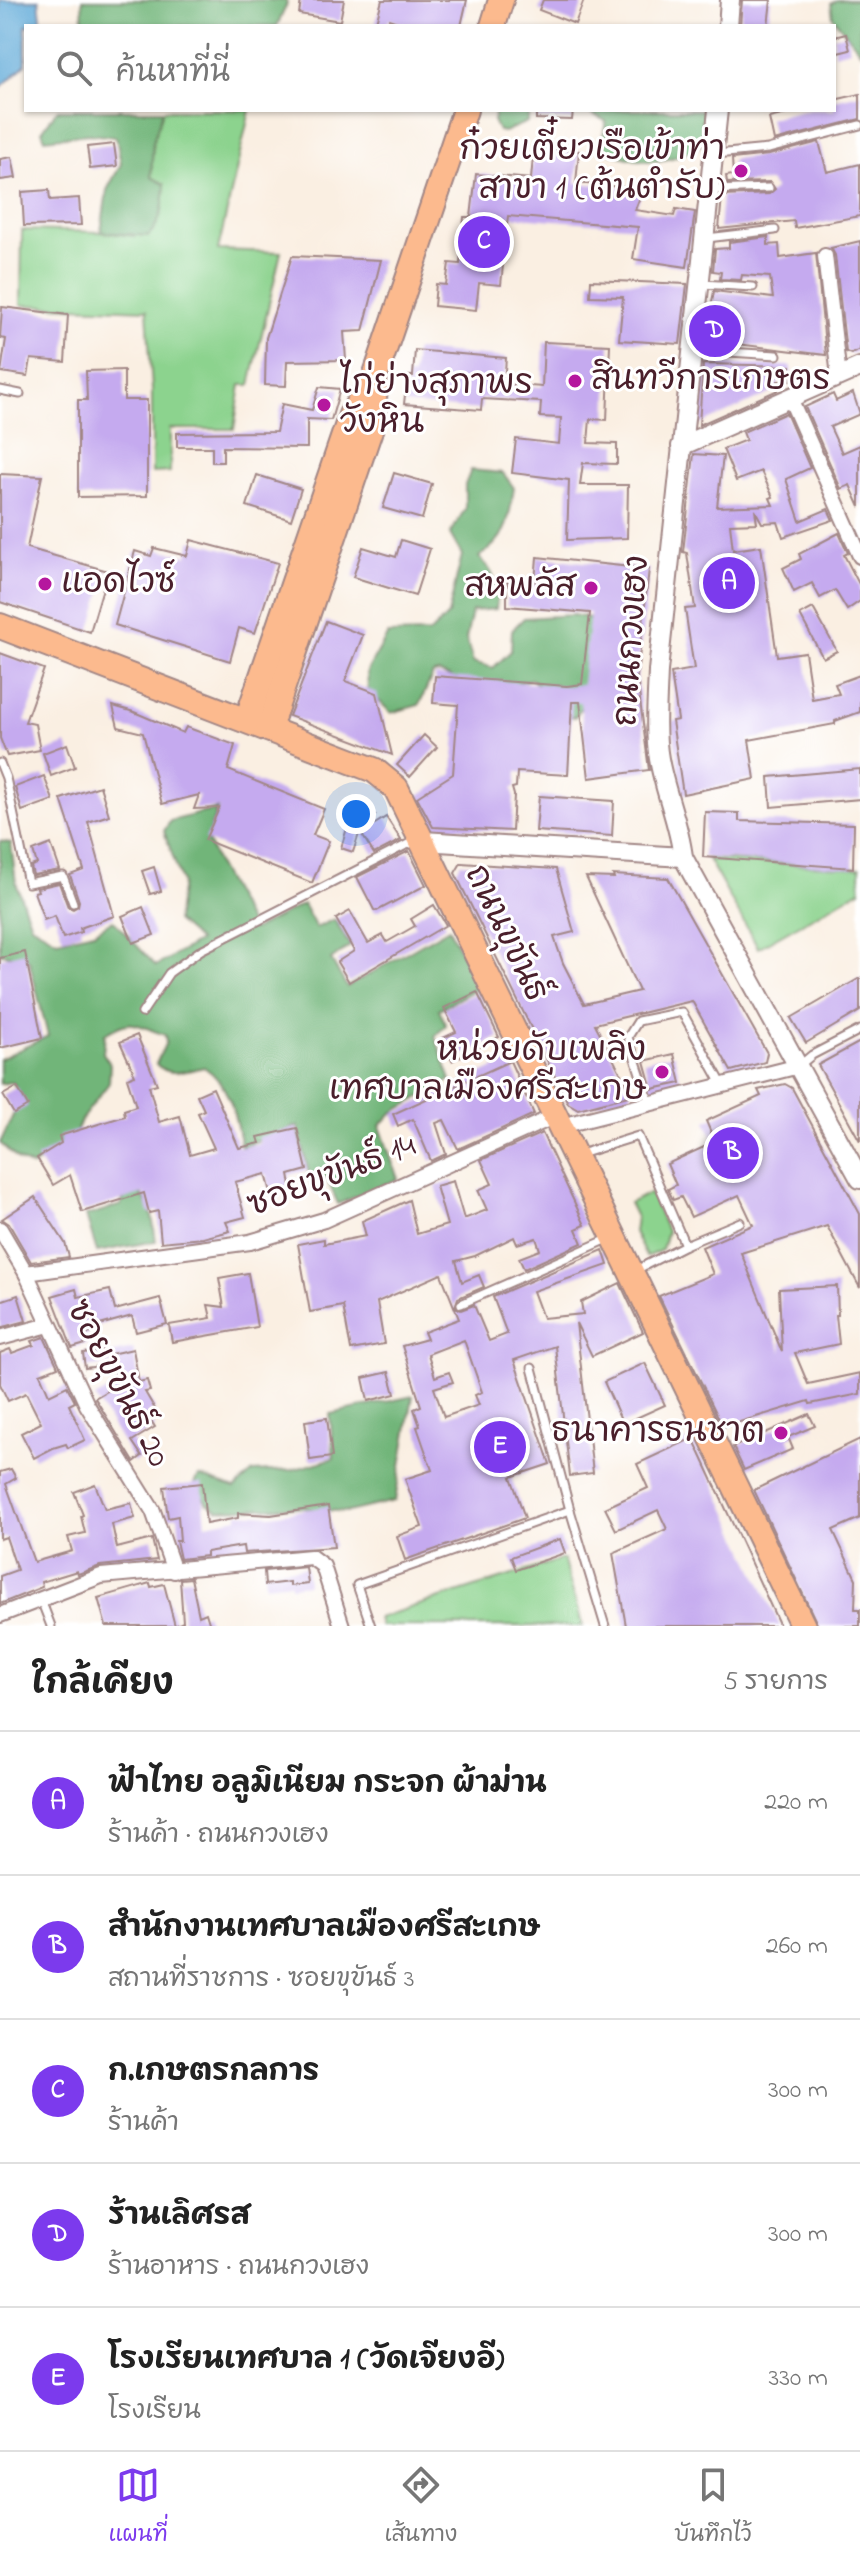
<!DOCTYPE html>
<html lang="th">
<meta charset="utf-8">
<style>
:root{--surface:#fff;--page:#f6f6f6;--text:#222;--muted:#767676;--line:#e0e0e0;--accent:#7c3aed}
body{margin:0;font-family:"Indie Flower","Playpen Sans Thai",sans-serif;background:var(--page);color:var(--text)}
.you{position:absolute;left:356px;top:814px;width:28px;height:28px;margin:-20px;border:6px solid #fff;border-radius:50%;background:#1a73e8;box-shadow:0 0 0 12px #1a73e833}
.badge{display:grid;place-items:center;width:52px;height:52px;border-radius:50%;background:var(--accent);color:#fff;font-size:26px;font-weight:700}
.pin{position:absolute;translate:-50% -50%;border:4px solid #fff;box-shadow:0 2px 8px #0006}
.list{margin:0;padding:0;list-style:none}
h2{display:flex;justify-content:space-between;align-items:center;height:104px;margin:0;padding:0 32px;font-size:34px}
h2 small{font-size:26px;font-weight:400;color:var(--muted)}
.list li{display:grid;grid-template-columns:52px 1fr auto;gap:24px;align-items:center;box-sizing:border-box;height:144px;padding:0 32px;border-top:2px solid var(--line)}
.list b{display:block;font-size:30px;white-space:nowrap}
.list p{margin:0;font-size:26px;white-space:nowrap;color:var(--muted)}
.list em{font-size:26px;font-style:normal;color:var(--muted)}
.icon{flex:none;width:44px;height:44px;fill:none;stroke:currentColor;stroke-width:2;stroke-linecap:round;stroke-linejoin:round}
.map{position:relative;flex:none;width:860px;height:1626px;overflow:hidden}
.search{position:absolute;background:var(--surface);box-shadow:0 2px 6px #0004;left:24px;right:24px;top:24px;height:88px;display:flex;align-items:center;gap:20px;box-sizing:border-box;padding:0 28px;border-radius:0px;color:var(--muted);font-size:30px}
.sheet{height:824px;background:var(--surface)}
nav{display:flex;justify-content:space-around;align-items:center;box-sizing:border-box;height:112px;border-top:2px solid var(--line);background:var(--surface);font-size:22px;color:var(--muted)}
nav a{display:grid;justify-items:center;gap:4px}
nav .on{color:var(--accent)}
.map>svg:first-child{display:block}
.green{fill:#8cd38e;stroke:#6b795c;stroke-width:2}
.forest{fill:#71b579;stroke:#5e6a52;stroke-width:2}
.water{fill:#61aad8;stroke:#566482;stroke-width:2}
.building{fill:#c5aaef;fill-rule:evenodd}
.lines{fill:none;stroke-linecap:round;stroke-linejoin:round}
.service-casing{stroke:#a28786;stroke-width:11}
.minor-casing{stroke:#a28786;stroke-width:18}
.tertiary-casing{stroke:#a28786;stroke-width:22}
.primary-casing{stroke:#a28786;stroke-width:28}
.service{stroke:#fff;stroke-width:7}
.minor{stroke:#fff;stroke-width:14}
.tertiary{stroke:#fff;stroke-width:18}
.primary{stroke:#fcba8e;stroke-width:24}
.poi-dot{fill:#b5179e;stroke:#fff;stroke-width:3}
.labels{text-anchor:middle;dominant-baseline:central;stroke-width:6;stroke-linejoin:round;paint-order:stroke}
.poi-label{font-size:34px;fill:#4a1f2b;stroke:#fff;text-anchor:end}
.street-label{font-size:34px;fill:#4a1f2b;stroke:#fff}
</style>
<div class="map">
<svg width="860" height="1626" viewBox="0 0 860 1626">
<rect width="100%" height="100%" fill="#fff"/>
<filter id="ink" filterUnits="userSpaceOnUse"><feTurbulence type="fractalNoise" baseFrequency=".0125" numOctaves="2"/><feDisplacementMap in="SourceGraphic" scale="16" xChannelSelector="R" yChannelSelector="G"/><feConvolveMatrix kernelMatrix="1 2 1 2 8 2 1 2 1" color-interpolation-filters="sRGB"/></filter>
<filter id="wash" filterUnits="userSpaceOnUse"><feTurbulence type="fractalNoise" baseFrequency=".006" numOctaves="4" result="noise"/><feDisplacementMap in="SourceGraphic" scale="32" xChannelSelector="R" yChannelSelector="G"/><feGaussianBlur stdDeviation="1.8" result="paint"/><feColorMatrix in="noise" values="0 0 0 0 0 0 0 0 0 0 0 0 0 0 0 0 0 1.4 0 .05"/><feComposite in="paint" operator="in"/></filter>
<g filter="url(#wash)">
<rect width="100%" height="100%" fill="#faefe2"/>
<g class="green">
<polygon points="163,110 250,110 218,250 281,252 250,385 241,385 234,429 170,429 170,472 152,473 152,390 147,310 21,305 22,230 101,232 135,236 151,177 153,142"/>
<polygon points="708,859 860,868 860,890 758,948"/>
<polygon points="650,1193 667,1231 662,1250 646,1257 634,1232 636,1217 629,1203"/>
<polygon points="563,1559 583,1626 380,1626 378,1618"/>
</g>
<g class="forest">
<polygon points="82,0 286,0 287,4 277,26 83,26"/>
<polygon points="837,0 860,0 860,51 833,17 831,4"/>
<path d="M57 110H163L153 142 151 177 165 184C164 205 162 221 148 236L101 232 107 190 121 164 116 137 88 134 45 139 42 131Z"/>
<polygon points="496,110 530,110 527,122 504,132 498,131 493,121"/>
<path d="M584 110H710L698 147C660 167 640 164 600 149L606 121Z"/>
<path d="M471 470 503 473 514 488C508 522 509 536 479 557 496 574 499 586 496 609L472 611 466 639 473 662 493 668 511 651 512 630 524 618 573 615 591 618 583 705 575 717 555 715 548 692 531 679 489 691 439 673 433 674 419 705 391 713 368 690 367 671 388 634 430 633 448 615 462 555 450 534 465 509V485Z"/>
<path d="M217 809 207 839 218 866 253 930 303 904 316 928 334 919 350 946 331 960 347 987 449 928 478 988 439 1009 446 1025 435 1036 451 1080 392 1113 380 1126 398 1179 338 1204 326 1177 310 1178 298 1126 241 1147C235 1116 231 1085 204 1067 187 1071 169 1078 156 1064L166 1042 165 1035C135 1025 134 1016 105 1034L103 1053 110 1064 109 1083 81 1120 75 1135 32 1167 18 1160 0 1143 22 1096 12 1082 0 1084V1059L48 1036 29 960 0 953V841L11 843 16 883 31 925 57 940 94 932 113 920 156 966 199 941 176 921 182 883 164 831 170 821Z"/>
<polygon points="130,1184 137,1184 152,1215 156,1241 97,1252 86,1216 121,1205"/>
<polygon points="413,1396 395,1501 348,1512 291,1507 218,1510 207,1503 194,1485 199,1476 235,1488 253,1472 292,1470 334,1458 330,1414"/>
</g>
<polygon class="water" points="0,0 39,0 42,26 26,26 26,64 0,88"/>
<g id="blocks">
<g class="building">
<polygon points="301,0 344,0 340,21 299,14"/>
<polygon points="382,0 467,0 461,26 409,26 389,19 387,26 375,26"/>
<polygon points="543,0 584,0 575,24 539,10"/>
<polygon points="742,0 771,0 768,26 740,26"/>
<polygon points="846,34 850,50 834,54 834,37"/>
<polygon points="860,94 860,119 774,141 769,118 803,110 834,110 834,100"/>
<polygon points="536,110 573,110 572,120 536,119"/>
<polygon points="819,142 827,172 860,164 860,216 795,228 794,221 719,229 722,196 769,194 775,189 770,182 727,183 726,176 733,175 732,159 769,155"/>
<polygon points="114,144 117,166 90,169 87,147"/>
<polygon points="534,147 579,151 576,183 643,189 635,210 674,216 676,209 695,212 687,267 633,259 638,227 508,216 501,285 479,283 476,310 434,306 436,284 446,285 449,263 460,264 464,217 471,217 476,174 531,179"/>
<polygon points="12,157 16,178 0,180 0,159"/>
<polygon points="49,190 50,200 79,198 81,225 24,226 22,192"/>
<polygon points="768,237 768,245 779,244 780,258 816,253 826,355 705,340 714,291 773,298 770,277 742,275 741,280 720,279 721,272 713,271 715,249 729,248 729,242"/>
<polygon points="860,241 860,350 851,354 846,352 835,255 831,248"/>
<polygon points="292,256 381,260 363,331 344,332 346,360 287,361 286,386 265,385 266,338"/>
<polygon points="591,280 687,284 680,344 619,340 623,297 590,296"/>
<polygon points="2,307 68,315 65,362 31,359 28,376 1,372 6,339 0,338"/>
<polygon points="544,342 610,345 607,420 590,419 588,443 617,444 617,464 583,463 580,485 628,485 627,538 567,540 569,480 512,473 516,439 559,444 561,418 540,417 541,402 482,399 481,410 404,404 407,376 413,376 415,350 506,358 504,384 542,387"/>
<polygon points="703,364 791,366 791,381 778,381 778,390 699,425"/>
<polygon points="124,370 124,400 147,400 147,496 78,497 78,400 87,400 86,371"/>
<polygon points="319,387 340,389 331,420 307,419 307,448 223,447 223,462 212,462 212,447 177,447 177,433 276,432 282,404 312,410"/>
<polygon points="853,393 860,414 830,427 842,453 860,445 860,507 850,485 841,489 805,407 833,394 836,401"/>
<polygon points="786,413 810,468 786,479 800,521 828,509 833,520 783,537 778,522 762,523 755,510 757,523 730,524 733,550 761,546 777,656 805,652 812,699 839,694 835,684 860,675 860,712 835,721 835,724 749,740 755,779 683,794 672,721 678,720 671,673 694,669 685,609 695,608 687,553 683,552 694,454 723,456 717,507 773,505 770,498 773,497 761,471 736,481 723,449 746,440 743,432"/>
<polygon points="394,473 432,484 422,519 383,508"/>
<polygon points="0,474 42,476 27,548 108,571 90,632 0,602"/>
<polygon points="257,475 301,489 291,520 247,506"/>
<polygon points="839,533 848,553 844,555 860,586 860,601 847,610 835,590 820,598 812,583 794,592 783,568 801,559 799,554"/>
<polygon points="191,540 278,563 255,633 239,628 230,661 115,625 135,551 151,556 154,548 187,556"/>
<polygon points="401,540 430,549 415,596 353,577 363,547 396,557"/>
<polygon points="537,557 649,569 637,677 649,770 589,778 580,702 572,702 568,775 517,772 516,787 512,788 514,795 512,831 433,827 417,797 453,774 458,705 433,703 435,676 567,686 582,684 590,613 507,606 507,581 535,582"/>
<polygon points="813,608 837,651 823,658 800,615"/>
<polygon points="326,621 363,635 345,681 377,693 392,755 289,716"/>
<polygon points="0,653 44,669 25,722 35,724 40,750 7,756 0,738"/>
<polygon points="113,706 134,712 183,733 186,727 235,745 228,770 324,809 313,835 329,841 312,883 205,840 219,808 194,809 199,795 162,804 143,733 118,727"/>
<polygon points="424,735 437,747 410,777 397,765"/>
<polygon points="67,744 75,767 51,776 43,753"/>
<polygon points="860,769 860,799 771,807 769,777"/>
<polygon points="44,776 53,800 22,811 15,787"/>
<polygon points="100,786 109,815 88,822 114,916 80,928 81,932 63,938 55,916 44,920 34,892 38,891 37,888 59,883 68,907 73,909 78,906 79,901 70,875 84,870 61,799"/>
<polygon points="539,796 614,801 612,836 536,831"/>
<polygon points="353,808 375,815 360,831 353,852 341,848"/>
<polygon points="705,812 739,813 739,821 854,824 853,868 703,857"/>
<polygon points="386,817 401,840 374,854 361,833"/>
<polygon points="51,844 60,870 33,875 31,866 37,864 33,851"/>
<polygon points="409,851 426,885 377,911 374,910 357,877"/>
<polygon points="461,863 556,869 574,932 554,937 563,963 584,1004 639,991 586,877 614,878 613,875 668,878 767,1053 765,1062 731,1071 692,1001 595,1024 632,1095 578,1109 568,1103 455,873"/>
<polygon points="154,867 161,891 150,894 142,871"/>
<polygon points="434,905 446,925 349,982 337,962 354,951 336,919 350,911 368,943 383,935 387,942 415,926 411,919"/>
<polygon points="143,907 154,935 133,943 122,916"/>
<polygon points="25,952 42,1038 0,1048 0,958"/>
<polygon points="860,978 860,1011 806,1043 791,1018"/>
<polygon points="477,992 499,1037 452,1061 441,1039 456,1032 444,1008"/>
<polygon points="137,1035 157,1084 149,1086 159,1122 180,1116 190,1155 214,1148 198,1113 204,1110 197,1095 213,1088 239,1148 260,1143 258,1137 297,1128 307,1170 289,1175 292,1191 272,1196 266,1174 235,1182 245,1217 226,1222 230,1231 203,1238 161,1242 158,1211 149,1213 144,1193 82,1212 70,1175 53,1185 37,1158 61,1143 59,1136 125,1116 124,1110 136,1106 127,1078 135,1075 120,1042"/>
<polygon points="860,1042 860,1141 818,1065"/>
<polygon points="674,1054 681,1083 652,1089 644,1061"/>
<polygon points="510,1061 534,1114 458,1149 444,1120 436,1123 446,1154 431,1161 413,1119 398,1126 393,1114"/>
<polygon points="785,1084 792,1088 860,1214 860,1288 827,1226 741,1253 782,1352 779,1289 837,1286 838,1315 836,1315 839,1344 795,1353 808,1384 860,1373 860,1394 810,1404 809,1401 723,1427 659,1296 713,1274 702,1247 753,1225 739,1195 691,1217 681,1197 673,1200 668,1189 676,1185 667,1164 715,1142 706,1121 761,1096 758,1090"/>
<polygon points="17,1087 28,1106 14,1114 3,1095"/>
<path d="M542 1133 585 1225 576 1229 582 1243 524 1269 519 1258 540 1250 536 1238 517 1244 514 1237 475 1256 456 1261 462 1282 479 1275 484 1287 458 1298 455 1307 461 1310 474 1305 489 1341 507 1334 493 1297 603 1250 608 1265 533 1291 543 1318 583 1314 581 1302 620 1283 643 1332 592 1356 576 1323 593 1473 570 1476 555 1346 514 1360 550 1464 511 1477 525 1518 405 1560 397 1536 422 1527 405 1479 432 1470 417 1427 420 1426 414 1409 421 1406 402 1346 427 1339 424 1332 459 1319 441 1274 377 1302 384 1344 351 1350 343 1306 310 1312 298 1244 324 1239V1244L366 1236 362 1221 409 1200 417 1234 447 1225 436 1186 453 1181 464 1219 487 1210 478 1190 492 1184 481 1160ZM464 1340 482 1392 475 1395 479 1405 444 1417 434 1388 453 1382 449 1372 435 1377 428 1354Z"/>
<polygon points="35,1197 65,1243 69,1257 31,1262 9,1224 2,1219"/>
<polygon points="248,1273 257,1327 172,1342 169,1325 211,1318 208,1305 224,1307 219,1278"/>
<polygon points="76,1289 78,1297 110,1290 115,1310 160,1298 167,1324 136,1332 132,1316 89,1328 91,1333 86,1334 89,1343 72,1348 52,1296"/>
<polygon points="18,1295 26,1321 0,1328 0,1301"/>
<polygon points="44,1337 58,1367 40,1374 49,1395 67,1386 75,1402 69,1405 85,1440 68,1448 66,1444 53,1448 34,1458 21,1433 41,1423 26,1393 8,1401 0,1384 0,1353 10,1349 12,1353 34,1345 32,1341"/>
<polygon points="133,1349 139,1382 147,1380 150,1391 145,1392 155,1409 147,1414 155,1427 132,1441 142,1456 134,1462 95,1398 118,1384 114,1364 85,1368 83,1353 106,1350 106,1355"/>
<polygon points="645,1363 665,1405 623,1424 604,1382"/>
<polygon points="389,1372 395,1394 368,1401 363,1378"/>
<polygon points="809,1414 815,1426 788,1437 793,1449 744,1470 733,1447"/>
<polygon points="327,1418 332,1457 310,1460 305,1421"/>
<polygon points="693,1438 780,1626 626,1626 613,1553 667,1529 658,1510 616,1530 605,1508 648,1488 637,1464"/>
<polygon points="860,1439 860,1518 833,1530 856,1579 855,1609 860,1609 860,1626 818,1626 754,1490"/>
<polygon points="11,1469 16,1478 6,1484 34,1562 72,1551 68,1537 85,1533 81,1516 83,1515 74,1492 95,1484 105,1509 131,1503 135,1518 112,1524 117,1548 152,1539 157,1560 100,1566 78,1574 77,1571 41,1582 42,1587 0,1604 0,1576 17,1570 6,1537 0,1539 0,1472"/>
<polygon points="202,1483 206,1524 238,1518 238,1513 271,1515 328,1506 334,1547 244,1553 243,1546 206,1552 206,1556 180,1559 176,1541 180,1541 178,1516 168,1518 164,1487"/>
<polygon points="560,1539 565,1553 516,1570 511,1557"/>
<polygon points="306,1567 308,1584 290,1586 290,1582 265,1585 264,1571"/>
<polygon points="191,1578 199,1616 206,1613 210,1626 175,1626 183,1622 180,1579"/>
<polygon points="150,1583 151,1587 164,1584 175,1626 106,1626 98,1598"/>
</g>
</g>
</g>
<g filter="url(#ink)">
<use href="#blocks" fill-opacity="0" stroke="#a28786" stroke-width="2"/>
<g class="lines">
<g class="service-casing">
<g id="service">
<polyline points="716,154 768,149 860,125"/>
<polyline points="712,190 769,188"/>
<polyline points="707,238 775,230"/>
<polyline points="702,284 753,287"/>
<polyline points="695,350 777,355"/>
<polyline points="0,390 20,394"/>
<polyline points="0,763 6,778 28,883 63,876 73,903"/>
<polyline points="142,1013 169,973 201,950 406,845 417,842"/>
<polyline points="800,1065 812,1055 860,1030"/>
<polyline points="650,1104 628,1037 638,1021 682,1012 722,1084"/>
<polyline points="577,1155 638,1136 685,1245"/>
<polyline points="636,1270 685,1245 740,1222"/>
<polyline points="461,1304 608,1239"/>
<polyline points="532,1368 570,1510"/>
<polyline points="41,1600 51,1626"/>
<polyline points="371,1626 357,1585 570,1510 605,1626"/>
</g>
</g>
<g class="minor-casing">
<g id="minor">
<polyline points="825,256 839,377"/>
<polyline points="790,398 860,556"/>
<polyline points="561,1126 799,1066"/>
<polyline points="0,1229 26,1273 87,1405 153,1511 174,1571"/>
<polyline points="26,1273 250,1242 324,1220 555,1116"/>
<polyline points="0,1338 49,1325"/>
<polyline points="0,1615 101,1576 311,1557 323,1566 342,1626"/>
</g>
</g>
<g class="tertiary-casing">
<g id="tertiary">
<polyline points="728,26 730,0"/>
<path d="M718 110 658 671C657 700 654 731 659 759 665 793 679 823 683 857L860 1179"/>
<polyline points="681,446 860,367"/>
<polyline points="423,841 683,857"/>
</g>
</g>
<g class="primary-casing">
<g id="primary">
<polyline points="493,26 501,0"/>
<polyline points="0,626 374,770 396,788 803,1626"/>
<polyline points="247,720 351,415 375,377 465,110"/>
<polyline points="269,728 373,421 375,380"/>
</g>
</g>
<use href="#service" class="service"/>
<use href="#minor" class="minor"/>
<use href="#tertiary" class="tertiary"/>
<use href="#primary" class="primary"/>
</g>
</g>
<g class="poi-dot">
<circle cx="741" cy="171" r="8"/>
<circle cx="575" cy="381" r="8"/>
<circle cx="324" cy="405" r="8"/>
<circle cx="45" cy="584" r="8"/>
<circle cx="591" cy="588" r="8"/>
<circle cx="662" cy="1072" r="8"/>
<circle cx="781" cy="1433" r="8"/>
</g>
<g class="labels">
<g class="poi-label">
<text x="725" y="151">ก๋วยเตี๋ยวเรือเข้าท่า<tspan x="725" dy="39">สาขา 1 (ต้นตำรับ)</tspan></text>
<text x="591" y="381" text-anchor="start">สินทวีการเกษตร</text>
<text x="340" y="385" text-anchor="start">ไก่ย่างสุภาพร<tspan x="340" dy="39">วังหิน</tspan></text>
<text x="61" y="584" text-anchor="start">แอดไวซ์</text>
<text x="575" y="588">สหพลัส</text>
<text x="646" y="1052">หน่วยดับเพลิง<tspan x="646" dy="39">เทศบาลเมืองศรีสะเกษ</tspan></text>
<text x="765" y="1433">ธนาคารธนชาต</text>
</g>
<g class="street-label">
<text transform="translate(633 641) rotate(-86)">ถนนกวงเฮง</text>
<text transform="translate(505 934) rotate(64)">ถนนขุขันธ์</text>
<text transform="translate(332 1177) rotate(-21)">ซอยขุขันธ์ 14</text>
<text transform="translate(117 1384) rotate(62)">ซอยขุขันธ์ 20</text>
</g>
</g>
</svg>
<div class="you"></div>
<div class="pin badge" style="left:729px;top:583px">A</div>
<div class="pin badge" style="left:733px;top:1153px">B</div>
<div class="pin badge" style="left:484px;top:242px">C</div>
<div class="pin badge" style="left:715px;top:331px">D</div>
<div class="pin badge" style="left:500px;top:1447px">E</div>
<div class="search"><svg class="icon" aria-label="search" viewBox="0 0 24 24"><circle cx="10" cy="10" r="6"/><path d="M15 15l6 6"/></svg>ค้นหาที่นี่</div>
</div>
<section class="sheet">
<h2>ใกล้เคียง<small>5 รายการ</small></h2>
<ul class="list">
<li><span class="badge">A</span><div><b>ฟ้าไทย อลูมิเนียม กระจก ผ้าม่าน</b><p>ร้านค้า · ถนนกวงเฮง</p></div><em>220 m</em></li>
<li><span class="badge">B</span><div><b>สำนักงานเทศบาลเมืองศรีสะเกษ</b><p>สถานที่ราชการ · ซอยขุขันธ์ 3</p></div><em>260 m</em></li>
<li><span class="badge">C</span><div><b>ก.เกษตรกลการ</b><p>ร้านค้า</p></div><em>300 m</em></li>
<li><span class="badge">D</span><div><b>ร้านเลิศรส</b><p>ร้านอาหาร · ถนนกวงเฮง</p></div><em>300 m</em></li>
<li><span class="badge">E</span><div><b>โรงเรียนเทศบาล 1 (วัดเจียงอี)</b><p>โรงเรียน</p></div><em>330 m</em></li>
</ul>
</section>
<nav>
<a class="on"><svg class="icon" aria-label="map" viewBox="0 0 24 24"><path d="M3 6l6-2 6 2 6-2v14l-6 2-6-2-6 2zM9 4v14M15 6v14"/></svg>แผนที่</a>
<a><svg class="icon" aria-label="directions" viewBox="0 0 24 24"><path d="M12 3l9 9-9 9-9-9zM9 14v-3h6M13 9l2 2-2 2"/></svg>เส้นทาง</a>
<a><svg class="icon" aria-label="saved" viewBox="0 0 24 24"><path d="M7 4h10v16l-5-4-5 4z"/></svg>บันทึกไว้</a>
</nav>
